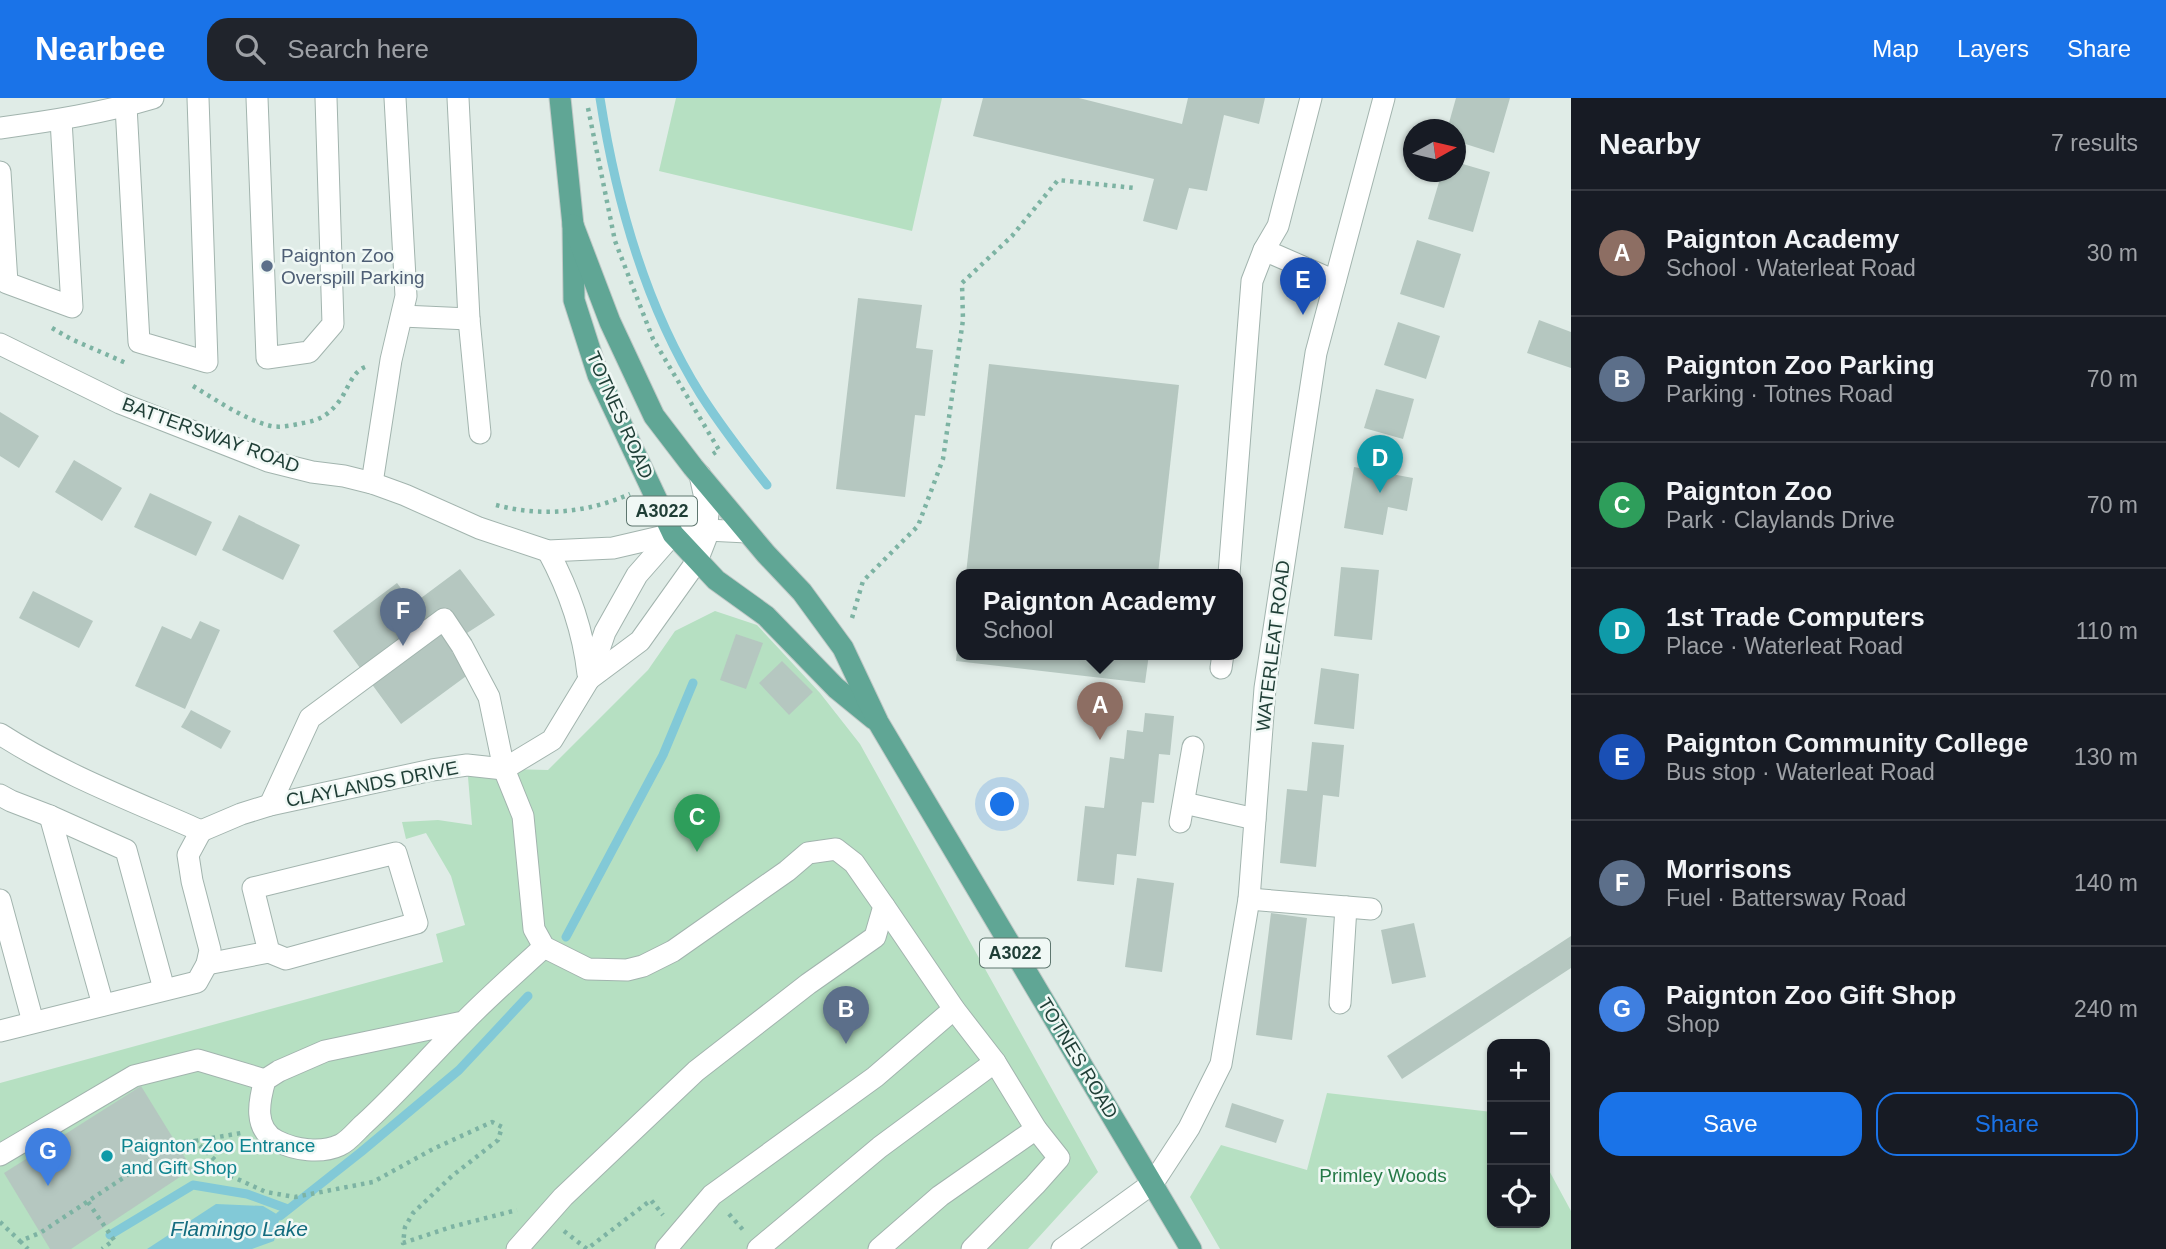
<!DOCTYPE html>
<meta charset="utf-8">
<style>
:root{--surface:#171b24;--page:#20242c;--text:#f1f3f6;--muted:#9ea1a6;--line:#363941;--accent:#1a73e8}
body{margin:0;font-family:Helvetica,sans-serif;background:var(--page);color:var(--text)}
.controls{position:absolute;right:21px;bottom:21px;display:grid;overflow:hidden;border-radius:14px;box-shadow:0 2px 5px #0004}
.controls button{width:63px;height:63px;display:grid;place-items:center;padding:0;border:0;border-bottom:2px solid var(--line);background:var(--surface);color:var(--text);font:35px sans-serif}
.compass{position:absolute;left:1403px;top:21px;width:63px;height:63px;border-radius:50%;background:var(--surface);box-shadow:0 2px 5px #0004;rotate:82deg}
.you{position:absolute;left:1003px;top:707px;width:24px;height:24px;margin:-18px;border:5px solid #fff;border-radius:50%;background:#1a73e8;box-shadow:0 0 0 10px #1a73e833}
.badge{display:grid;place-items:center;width:46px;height:46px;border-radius:50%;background:var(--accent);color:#fff;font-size:23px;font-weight:700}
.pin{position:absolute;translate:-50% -58px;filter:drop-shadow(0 2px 4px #0008)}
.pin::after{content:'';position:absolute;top:37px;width:24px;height:21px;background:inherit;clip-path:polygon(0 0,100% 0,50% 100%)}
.popup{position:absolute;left:956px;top:471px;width:287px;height:91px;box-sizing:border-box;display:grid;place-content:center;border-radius:14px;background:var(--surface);filter:drop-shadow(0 2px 5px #0005);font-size:23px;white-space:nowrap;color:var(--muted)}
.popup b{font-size:26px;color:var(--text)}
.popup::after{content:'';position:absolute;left:50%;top:100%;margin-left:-14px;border:14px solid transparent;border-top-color:var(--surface)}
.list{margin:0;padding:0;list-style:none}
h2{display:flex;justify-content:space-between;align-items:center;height:91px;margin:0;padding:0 28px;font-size:30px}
h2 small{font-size:23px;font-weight:400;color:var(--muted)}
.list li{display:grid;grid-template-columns:46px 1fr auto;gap:21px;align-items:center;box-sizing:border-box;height:126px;padding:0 28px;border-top:2px solid var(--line)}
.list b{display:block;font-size:26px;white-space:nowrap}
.list p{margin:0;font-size:23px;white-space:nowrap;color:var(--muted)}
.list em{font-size:23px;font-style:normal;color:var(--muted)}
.actions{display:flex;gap:14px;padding:21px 28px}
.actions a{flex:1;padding:16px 0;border:2px solid var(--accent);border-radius:21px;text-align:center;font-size:24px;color:var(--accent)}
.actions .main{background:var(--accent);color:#fff}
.icon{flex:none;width:38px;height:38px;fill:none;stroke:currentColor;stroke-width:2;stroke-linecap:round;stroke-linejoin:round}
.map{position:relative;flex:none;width:1571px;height:1151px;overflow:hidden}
header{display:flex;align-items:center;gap:42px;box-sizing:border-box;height:98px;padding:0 35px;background:var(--accent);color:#fff}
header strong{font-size:33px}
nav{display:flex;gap:38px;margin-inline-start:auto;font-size:24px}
.search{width:490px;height:63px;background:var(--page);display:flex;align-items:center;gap:18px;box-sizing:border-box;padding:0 24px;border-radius:21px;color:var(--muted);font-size:26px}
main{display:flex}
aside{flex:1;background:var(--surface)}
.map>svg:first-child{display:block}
.green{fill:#b6e0c2}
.water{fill:#82c9d7}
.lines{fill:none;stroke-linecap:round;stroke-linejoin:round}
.stream{stroke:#82c9d7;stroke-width:9}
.building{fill:#b5c7c0}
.minor-casing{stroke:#a2b4ae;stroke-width:23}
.major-casing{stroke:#c0c9c7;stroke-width:23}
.path{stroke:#7db3a3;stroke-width:4.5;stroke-dasharray:3.5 5;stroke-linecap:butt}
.minor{stroke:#fff;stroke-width:21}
.major{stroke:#60a695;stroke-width:21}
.service-dot{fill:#5c6f8a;stroke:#f0f8f5;stroke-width:2.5}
.culture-dot{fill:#0f9aa8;stroke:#f0f8f5;stroke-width:2.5}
.labels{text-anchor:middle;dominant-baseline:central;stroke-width:5;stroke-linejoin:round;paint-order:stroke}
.shield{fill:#f0f8f5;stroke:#5e766f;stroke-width:2}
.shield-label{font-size:18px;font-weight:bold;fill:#1f3e36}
.service-label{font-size:19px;fill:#4e5e75;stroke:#f0f8f5;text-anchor:start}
.street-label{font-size:19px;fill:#1f3e36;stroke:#f0f8f5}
.culture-label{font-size:19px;fill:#0d838f;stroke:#f0f8f5;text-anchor:start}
.park-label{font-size:19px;fill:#257947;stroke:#f0f8f5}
.water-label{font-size:21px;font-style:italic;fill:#136c7f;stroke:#f0f8f5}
</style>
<header>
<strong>Nearbee</strong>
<div class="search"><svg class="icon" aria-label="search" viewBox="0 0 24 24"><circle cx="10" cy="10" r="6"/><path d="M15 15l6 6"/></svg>Search here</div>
<nav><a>Map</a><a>Layers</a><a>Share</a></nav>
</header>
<main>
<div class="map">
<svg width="1571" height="1151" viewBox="0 0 1571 1151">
<rect width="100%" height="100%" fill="#e0ece7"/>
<g class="green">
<polygon points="676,0 942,0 912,133 659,73"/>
<polygon points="715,513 757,527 820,595 860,646 1098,1074 1028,1151 0,1151 0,985 443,864 436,836 465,827 451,778 426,735 406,741 402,724 438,722 472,727 467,667 504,671 548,672 648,572 675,533"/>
<polygon points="1327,995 1492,1014 1492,1125 1545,1125 1545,1065 1571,1113 1571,1151 1220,1151 1190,1099 1221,1047 1307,1072"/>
</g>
<polygon class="water" points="216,1106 263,1108 280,1118 274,1143 252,1151 147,1151"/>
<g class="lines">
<g class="stream">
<path d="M600 0C616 103 645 208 701 297 721 328 744 358 767 387"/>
<polyline points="566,839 663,657 693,585"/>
<polyline points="280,1118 361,1054 459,972 528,898"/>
<polyline points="110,1137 193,1087 247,1096 288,1111"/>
</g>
</g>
<g class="building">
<polygon points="983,0 1079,0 1182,26 1188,0 1265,0 1259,26 1224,17 1207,93 1189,90 1177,132 1143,123 1154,81 973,38"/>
<polygon points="1456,0 1510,0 1494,55 1456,43 1456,32 1447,32"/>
<polygon points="1456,64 1490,74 1473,134 1428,121 1442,74 1456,74"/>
<polygon points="1417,142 1461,156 1444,210 1400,196"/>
<polygon points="858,200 922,207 916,250 933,252 925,318 915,317 905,399 836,391"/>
<polygon points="1539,222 1571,234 1571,270 1527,255"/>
<polygon points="1398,224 1440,238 1426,281 1384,267"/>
<polygon points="989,266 1179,287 1158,476 966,476"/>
<polygon points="1376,291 1414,301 1403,341 1364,330"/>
<polygon points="0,314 39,338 19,370 0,358"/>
<polygon points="74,362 122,390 102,423 55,394"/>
<polygon points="1354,369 1413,380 1407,413 1388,409 1383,437 1344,430"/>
<polygon points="150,395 212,424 196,458 134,429"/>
<polygon points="239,417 300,447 283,482 222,452"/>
<polygon points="1341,469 1379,472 1372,542 1334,538"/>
<polygon points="460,471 495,517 467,535 472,542 452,554 469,576 401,626 333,533 397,485 413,506"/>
<polygon points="33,493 93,523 79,550 19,520"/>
<polygon points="200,523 220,532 185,611 135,588 162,528 191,541"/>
<polygon points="960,525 962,525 962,556 1149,556 1145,585 956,563"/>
<polygon points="736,536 763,545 746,591 720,582"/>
<polygon points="782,563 813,594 789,617 759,585"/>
<polygon points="1321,570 1359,576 1354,631 1314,626"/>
<polygon points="191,612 231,633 221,651 181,629"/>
<polygon points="1145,615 1174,618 1170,657 1159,656 1154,705 1142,704 1136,758 1117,756 1114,787 1077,783 1085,708 1104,710 1110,659 1124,661 1127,632 1143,634"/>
<polygon points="1312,644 1344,647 1339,699 1323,697 1316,769 1280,765 1287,691 1307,693"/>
<polygon points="1137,780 1174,785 1162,874 1125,869"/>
<polygon points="1271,815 1307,820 1292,942 1256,937"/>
<polygon points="1414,825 1426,879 1392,886 1381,832"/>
<polygon points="1571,838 1571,870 1402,981 1387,958"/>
<polygon points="141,988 192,1071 71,1151 50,1151 4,1075"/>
<polygon points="1232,1005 1284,1022 1276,1045 1225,1029"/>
</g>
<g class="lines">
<g class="minor-casing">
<g id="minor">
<polyline points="257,0 267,260 309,254 333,226 326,0"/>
<polyline points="1311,0 1278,128 1264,152 1335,183"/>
<polyline points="126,8 139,244 207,264 198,0"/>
<path d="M0 30C52 23 103 15 153 0"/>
<polyline points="0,74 7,185 72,209 61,22"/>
<polyline points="402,218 469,221 458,0"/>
<polyline points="469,221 480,335"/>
<polyline points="0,246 120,305 268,363 312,374 344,378 372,385 405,397 479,430 548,453 613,450 673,436 707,432 747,434"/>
<polyline points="372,385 391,262 406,198 395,0"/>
<path d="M548 453C569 492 583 531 588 576"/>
<polyline points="1229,476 1252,183 1264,152"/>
<polyline points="1221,570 1223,556"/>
<polyline points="589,581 640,543 697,463 706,440 708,414 700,377"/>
<path d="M0 636C62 676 133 703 201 733"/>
<polyline points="0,697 11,703 50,718 126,752 164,891"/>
<polyline points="1184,705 1255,721"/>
<polyline points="270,707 310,620 444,521 462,548 489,599 504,671 523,718 534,831 544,849 588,871 627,872 643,868 673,853 787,773 808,755 836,751 854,765 884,808 875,839 808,886 696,973 563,1099 517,1151"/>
<polyline points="50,718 103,907"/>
<polyline points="1180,724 1193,649"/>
<polyline points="201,733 241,716 270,707 432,672 467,667 504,671 552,642 589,581 605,534 637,477 673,436"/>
<polyline points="1249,801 1371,811"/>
<polyline points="0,802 33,924"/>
<polyline points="884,808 954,911 995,964 1036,1031 1059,1060 1035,1087 972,1151"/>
<polyline points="207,866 269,854 253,790 396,755 417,825 286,861 269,854"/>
<polyline points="1340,905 1346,809"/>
<path d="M463 924 325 953 279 973 265 982C259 1003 253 1031 277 1043 295 1052 321 1056 340 1047 349 1043 357 1032 364 1026 399 994 429 959 462 926 488 899 517 874 544 849"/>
<polyline points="0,933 197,884 207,866 210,852 192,783 188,757 201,733"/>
<polyline points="0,1057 134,978 198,962 265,982"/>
<polyline points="666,1151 712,1097 875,979 954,911"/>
<polyline points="758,1151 880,1049 995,964"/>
<polyline points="879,1151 940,1098 1036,1031"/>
<polyline points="1062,1151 1153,1085 1189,1030 1221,966 1249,801 1265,590 1316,255 1384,0"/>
</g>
</g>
<g class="major-casing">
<g id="major">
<polyline points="560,0 573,127 574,202 598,277 673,436 716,482 766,518 836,590 874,621"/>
<polyline points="573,127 610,224 654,318 693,369 766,456 802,494 843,550 878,624 1191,1151"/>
</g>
</g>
<g class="path">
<polyline points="588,10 615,143 653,241 719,352 713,356"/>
<polyline points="52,230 71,241 126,265"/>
<path d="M193 288C218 303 243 321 271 328 281 330 293 327 303 325 317 323 327 318 336 307 347 296 350 275 365 269"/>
<path d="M496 407C541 419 587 415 630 396"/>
<polyline points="852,520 863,483 918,428 943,361 963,222 962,185 1012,138 1058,82 1134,90"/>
<polyline points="195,1043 241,1035"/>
<polyline points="88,1104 114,1142 102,1151"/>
<polyline points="729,1116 744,1133"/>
<polyline points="0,1124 20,1143 40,1135 176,1045 195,1043 233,1079 266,1094 295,1099 373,1084 433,1051 492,1024 502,1029 498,1042 452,1078 413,1115 405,1129 403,1145 451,1129 517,1112"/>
<polyline points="564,1133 587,1151 651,1102 663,1117"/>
<polyline points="20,1143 28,1151"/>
</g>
<use href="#minor" class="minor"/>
<use href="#major" class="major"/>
</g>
<circle class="service-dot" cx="267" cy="168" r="7"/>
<circle class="culture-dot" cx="107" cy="1058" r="7"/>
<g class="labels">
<g class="shield">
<rect x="627" y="398.5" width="70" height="29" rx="5"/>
<rect x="980" y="840.5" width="70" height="29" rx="5"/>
</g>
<g class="shield-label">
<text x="662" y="413">A3022</text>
<text x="1015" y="855">A3022</text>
</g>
<g class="service-label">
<text x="281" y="157">Paignton Zoo<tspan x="281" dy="22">Overspill Parking</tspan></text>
</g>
<g class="street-label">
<text transform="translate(620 317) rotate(66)">TOTNES ROAD</text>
<text transform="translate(211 337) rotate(20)">BATTERSWAY ROAD</text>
<text transform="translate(1273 548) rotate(-83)">WATERLEAT ROAD</text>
<text transform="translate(372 686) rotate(-11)">CLAYLANDS DRIVE</text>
<text transform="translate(1078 960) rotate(59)">TOTNES ROAD</text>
</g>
<g class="culture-label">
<text x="121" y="1047">Paignton Zoo Entrance<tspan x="121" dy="22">and Gift Shop</tspan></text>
</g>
<g class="park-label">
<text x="1383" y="1077">Primley Woods</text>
</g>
<g class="water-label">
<text x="239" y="1130">Flamingo Lake</text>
</g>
</g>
</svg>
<div class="controls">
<button>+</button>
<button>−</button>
<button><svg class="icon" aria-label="locate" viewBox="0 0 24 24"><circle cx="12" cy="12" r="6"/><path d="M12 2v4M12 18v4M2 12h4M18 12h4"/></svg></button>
</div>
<svg class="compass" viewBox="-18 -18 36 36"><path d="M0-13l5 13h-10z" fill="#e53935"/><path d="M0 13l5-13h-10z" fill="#9ea1a6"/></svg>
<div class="you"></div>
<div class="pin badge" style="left:1100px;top:642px;background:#8d6e63">A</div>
<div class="popup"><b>Paignton Academy</b>School</div>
<div class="pin badge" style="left:846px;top:946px;background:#5c6f8a">B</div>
<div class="pin badge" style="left:697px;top:754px;background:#2e9e5b">C</div>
<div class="pin badge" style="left:1380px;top:395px;background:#0f9aa8">D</div>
<div class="pin badge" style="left:1303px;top:217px;background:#1a4fb4">E</div>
<div class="pin badge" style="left:403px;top:548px;background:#5c6f8a">F</div>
<div class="pin badge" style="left:48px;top:1088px;background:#3f7fe0">G</div>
</div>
<aside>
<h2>Nearby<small>7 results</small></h2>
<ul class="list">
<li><span class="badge" style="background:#8d6e63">A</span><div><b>Paignton Academy</b><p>School · Waterleat Road</p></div><em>30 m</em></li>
<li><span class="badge" style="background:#5c6f8a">B</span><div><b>Paignton Zoo Parking</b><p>Parking · Totnes Road</p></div><em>70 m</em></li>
<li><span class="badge" style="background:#2e9e5b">C</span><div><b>Paignton Zoo</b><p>Park · Claylands Drive</p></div><em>70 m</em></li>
<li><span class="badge" style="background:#0f9aa8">D</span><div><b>1st Trade Computers</b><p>Place · Waterleat Road</p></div><em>110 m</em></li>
<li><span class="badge" style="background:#1a4fb4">E</span><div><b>Paignton Community College</b><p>Bus stop · Waterleat Road</p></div><em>130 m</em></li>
<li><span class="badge" style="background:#5c6f8a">F</span><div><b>Morrisons</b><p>Fuel · Battersway Road</p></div><em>140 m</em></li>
<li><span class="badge" style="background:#3f7fe0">G</span><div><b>Paignton Zoo Gift Shop</b><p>Shop</p></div><em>240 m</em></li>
</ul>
<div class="actions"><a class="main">Save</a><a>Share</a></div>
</aside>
</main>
